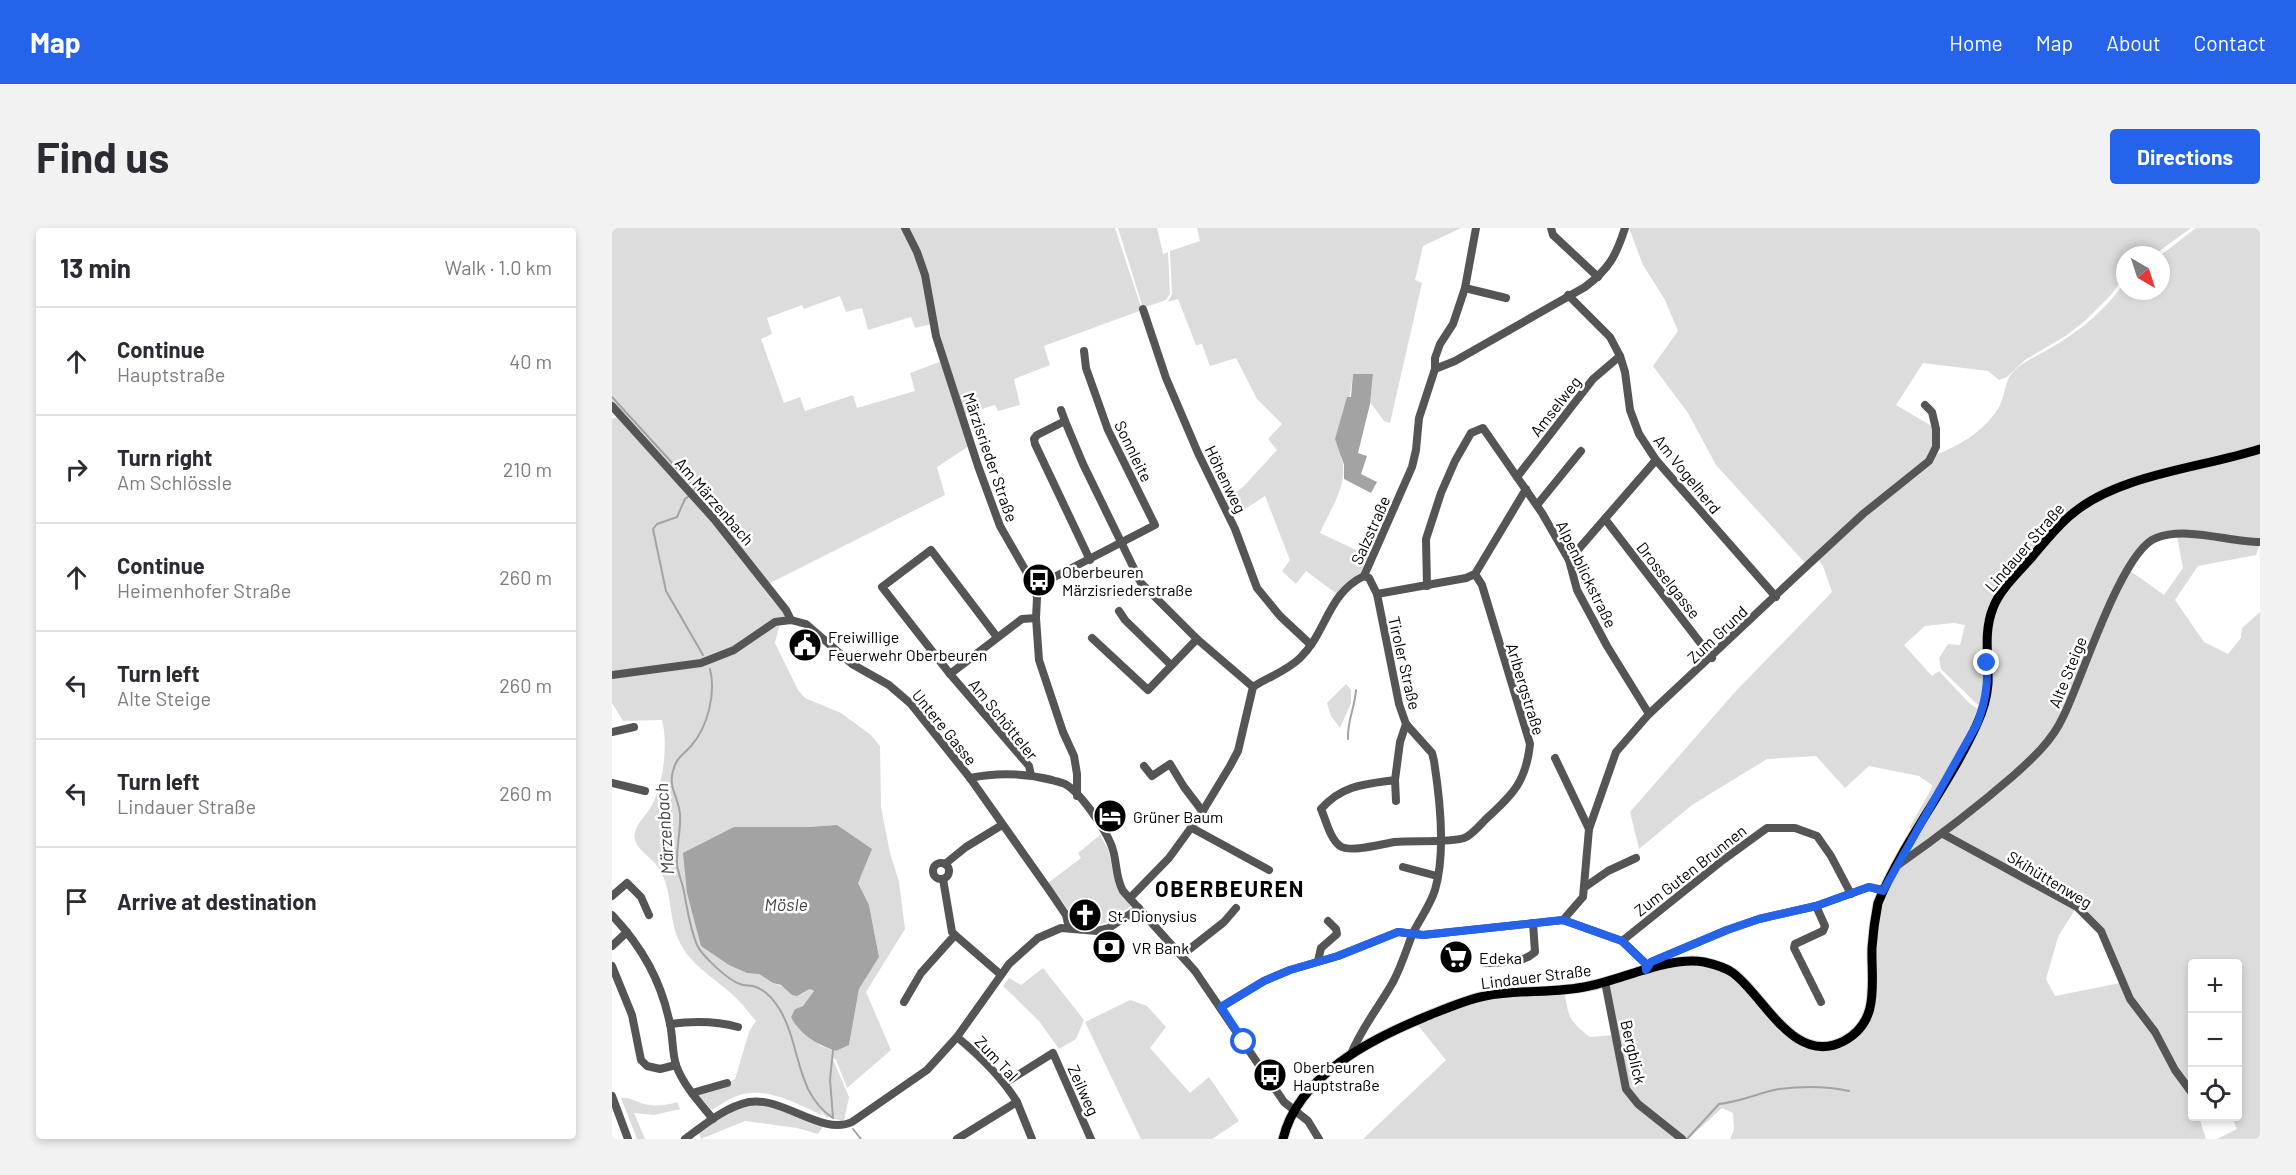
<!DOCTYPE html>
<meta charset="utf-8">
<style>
:root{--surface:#fff;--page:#f2f2f3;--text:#2b2b33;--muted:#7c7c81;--line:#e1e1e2;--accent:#2563eb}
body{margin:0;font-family:Barlow,sans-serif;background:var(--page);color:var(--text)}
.controls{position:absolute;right:18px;bottom:18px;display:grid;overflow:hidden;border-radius:6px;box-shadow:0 3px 9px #0003}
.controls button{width:54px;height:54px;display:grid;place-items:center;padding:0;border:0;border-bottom:2px solid var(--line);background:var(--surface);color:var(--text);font:30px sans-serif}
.compass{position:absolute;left:1504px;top:18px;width:54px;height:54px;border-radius:50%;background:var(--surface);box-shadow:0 3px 9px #0003;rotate:141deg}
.stop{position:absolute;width:18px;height:18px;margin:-14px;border:4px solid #2563eb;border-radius:50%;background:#fff}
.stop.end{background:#2563eb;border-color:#fff;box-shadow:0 2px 6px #0008}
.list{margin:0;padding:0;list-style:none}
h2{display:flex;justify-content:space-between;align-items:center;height:78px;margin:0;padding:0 24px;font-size:26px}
h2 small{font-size:20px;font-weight:400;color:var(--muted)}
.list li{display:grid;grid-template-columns:39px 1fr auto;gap:18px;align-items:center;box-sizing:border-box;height:108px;padding:0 24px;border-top:2px solid var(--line)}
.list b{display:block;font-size:22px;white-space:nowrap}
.list p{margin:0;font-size:20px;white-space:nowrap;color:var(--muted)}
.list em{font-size:20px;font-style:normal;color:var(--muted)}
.icon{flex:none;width:33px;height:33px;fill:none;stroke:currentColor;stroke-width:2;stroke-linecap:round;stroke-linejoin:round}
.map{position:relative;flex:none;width:1648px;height:911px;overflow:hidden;border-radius:6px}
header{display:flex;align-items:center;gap:36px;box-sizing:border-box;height:84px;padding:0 30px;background:var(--accent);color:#fff}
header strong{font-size:28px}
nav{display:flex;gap:33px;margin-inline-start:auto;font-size:21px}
.intro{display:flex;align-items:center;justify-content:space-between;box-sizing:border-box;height:144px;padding:0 36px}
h1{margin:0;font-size:42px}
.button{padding:15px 27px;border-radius:6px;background:var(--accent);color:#fff;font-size:21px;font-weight:700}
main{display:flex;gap:36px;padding:0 36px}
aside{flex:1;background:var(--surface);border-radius:6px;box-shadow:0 3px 9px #0003}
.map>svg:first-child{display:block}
.green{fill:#dcdcdc;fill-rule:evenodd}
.water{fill:#a3a3a3}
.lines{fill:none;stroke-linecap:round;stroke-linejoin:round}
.stream{stroke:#a3a3a3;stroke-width:2}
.major-casing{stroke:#dbdbdb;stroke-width:11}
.minor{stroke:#555;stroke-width:8}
.major{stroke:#000;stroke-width:9}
.route{stroke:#2563eb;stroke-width:8}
.labels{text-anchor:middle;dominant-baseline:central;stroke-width:5;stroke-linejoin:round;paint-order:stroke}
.street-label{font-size:16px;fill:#000;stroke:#fff}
.poi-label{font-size:16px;fill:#000;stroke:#fff;text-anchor:start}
.water-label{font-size:18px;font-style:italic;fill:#444;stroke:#fff}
.district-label{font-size:22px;font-weight:bold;letter-spacing:1.5px;fill:#000;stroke:#fff}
</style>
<header>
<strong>Map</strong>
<nav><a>Home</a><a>Map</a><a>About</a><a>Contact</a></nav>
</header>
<div class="intro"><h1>Find us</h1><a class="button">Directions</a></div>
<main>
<aside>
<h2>13 min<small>Walk · 1.0 km</small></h2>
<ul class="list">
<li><svg class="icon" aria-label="ahead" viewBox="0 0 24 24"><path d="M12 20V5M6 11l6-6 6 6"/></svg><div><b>Continue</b><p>Hauptstraße</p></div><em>40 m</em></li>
<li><svg class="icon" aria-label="right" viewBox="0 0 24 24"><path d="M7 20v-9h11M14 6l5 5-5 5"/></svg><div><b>Turn right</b><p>Am Schlössle</p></div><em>210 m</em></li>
<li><svg class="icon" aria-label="ahead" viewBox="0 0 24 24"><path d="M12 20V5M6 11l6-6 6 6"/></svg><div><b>Continue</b><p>Heimenhofer Straße</p></div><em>260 m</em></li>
<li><svg class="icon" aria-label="left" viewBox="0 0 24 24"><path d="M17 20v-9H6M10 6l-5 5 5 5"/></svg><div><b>Turn left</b><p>Alte Steige</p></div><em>260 m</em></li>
<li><svg class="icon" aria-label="left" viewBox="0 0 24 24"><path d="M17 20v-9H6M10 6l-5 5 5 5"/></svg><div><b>Turn left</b><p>Lindauer Straße</p></div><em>260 m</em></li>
<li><svg class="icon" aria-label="arrive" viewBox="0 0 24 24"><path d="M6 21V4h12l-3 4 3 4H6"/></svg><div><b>Arrive at destination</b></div></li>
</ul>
</aside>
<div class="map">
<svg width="1648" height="911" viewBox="0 0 1648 911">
<rect width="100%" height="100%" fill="#fff"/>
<g class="green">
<polygon points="0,0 291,0 311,47 320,96 303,100 299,89 256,102 250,80 234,84 228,68 192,81 190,77 155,90 160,106 149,111 172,175 188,169 193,183 241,167 245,180 303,163 298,145 330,133 357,218 325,239 333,267 156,356 0,175"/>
<polygon points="294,0 503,0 530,82 432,118 438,137 402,151 408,177 386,183 383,177 351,187 320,78"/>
<polygon points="506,0 545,0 551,26 556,24 558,66 554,72 531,80"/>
<path d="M585 0H849L811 18 803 52 810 55 778 195 772 193 758 174 761 147 741 146 729 229C738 255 718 281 708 305L759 329 751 347 725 366 694 343 684 356 670 343 678 332 653 268 619 290 611 275 632 258 665 222 656 211 670 196 645 171 624 130 598 138 590 116 584 117 566 71 556 74 560 66 558 23 588 13Z"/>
<polygon points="1017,0 1579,0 1542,27 1513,27 1513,48 1498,68 1474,92 1455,107 1413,132 1395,149 1387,152 1376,143 1311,135 1284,177 1323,200 1321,225 1195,337 1104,237 1076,185 1041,138 1066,103 1053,72 1031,37"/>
<path d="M1584 0H1648V218L1478 270 1379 377 1373 457 1369 480 1329 441 1327 430 1336 416 1348 417 1353 397 1342 395 1313 398 1292 417 1320 448 1327 443 1358 476 1368 482 1362 496 1303 602 1297 600 1321 558 1307 548 1257 538 1233 560 1204 528 1155 531 1080 577 1027 621 1018 584 1123 464 1220 364 1211 338 1205 330 1323 227C1348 218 1375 201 1388 177 1394 165 1392 153 1402 143 1412 133 1425 128 1437 121 1466 104 1495 82 1513 53V63H1549V27Z"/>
<polygon points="7,188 77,264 177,391 103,429 0,445 0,191"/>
<path d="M1648 224V312L1544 308 1523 327 1449 490C1411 548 1349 588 1295 629L1355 524 1377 476 1380 458 1378 413 1381 387 1396 360 1461 288 1480 275 1508 261Z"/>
<path d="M1565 308 1648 316 1644 327 1586 338 1563 372 1592 414 1616 426 1629 410 1630 400 1648 384V911H1605L1625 901 1620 889 1626 888V736H1580V859L1577 855 1572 859 1580 875V888L1587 889 1594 911H1118L1122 902 1121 885 1110 880 1076 911H1071L1027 875 1016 860 995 757 1070 736H1089L1118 746 1169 801 1219 820 1259 789 1264 776 1263 722 1269 676 1289 638 1334 605 1438 512 1517 342 1552 367 1571 340ZM1464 680 1488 704 1508 755 1443 768 1434 751 1446 709Z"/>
<path d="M168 395 163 415 186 462 193 470 229 485 259 507 268 518 269 579 278 625 287 654 293 701 254 764 279 822 235 860 224 832 220 829 237 869 232 893 214 889 207 881 211 888C186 876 152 857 125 868 116 871 108 877 100 882L84 865 115 856 123 851 137 804 144 793C136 784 129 774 120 766 102 750 79 737 68 715 56 692 61 663 47 640 39 628 19 620 23 604 26 593 35 587 40 577 52 555 56 515 50 492L11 493 0 475V449L90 437ZM224 597 246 655 257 677 267 729 247 761 237 817 224 823 209 818 179 789 183 781 191 778 202 764 198 761 190 766 161 755 147 746 196 599Z"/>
<polygon points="734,456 739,462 739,475 728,500 719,488 715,475"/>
<path d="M488 607 496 621 504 657 519 678C500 691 492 701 468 697L436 655 469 630 466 625Z"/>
<polygon points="431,740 472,792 464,811 447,821 427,793 391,758 397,750 409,757"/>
<path d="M953 765C956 789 958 794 978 809L1002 807 1013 861 1069 911H751L834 832 804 795 876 770Z"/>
<polygon points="518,772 535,778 554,799 538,820 578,865 597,849 627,893 600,911 529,911 473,794"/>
<path d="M9 870C17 869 22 873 29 875 42 879 53 878 65 874L68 881 42 887 22 885 33 911H25Z"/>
<path d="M152 876 212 897 206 906 185 900 133 893 89 911 87 905C109 889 124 879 152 876Z"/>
</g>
<g class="water">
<polygon points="741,146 761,146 758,176 746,225 755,228 749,246 765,254 759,265 732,251 732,237 723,211 735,169 739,169"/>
<path d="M225 597 260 621 246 655 257 677 267 729 247 761 237 817 224 823C205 816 189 808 179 789L183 781 191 778 202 763 198 761 185 768 180 767 169 757 161 755 147 746 135 745 117 737 89 718 75 665 71 625 122 599H196Z"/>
</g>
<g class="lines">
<g class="stream">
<polyline points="0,169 84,261 82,263"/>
<polyline points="77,268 73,271 65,289 45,296 41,301 54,363 91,427"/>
<path d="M98 441C104 465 96 499 79 518 71 527 64 530 61 543 56 560 67 570 68 587 69 603 64 620 65 637 66 644 69 652 71 659 75 678 77 698 85 717 90 728 116 752 128 756 132 758 137 757 141 758 153 761 162 772 168 782 189 817 183 865 221 890"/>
<path d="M736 511C735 493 743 479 744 462"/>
<polyline points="221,822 218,852 221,890"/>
<polyline points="241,901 249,911"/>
<path d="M1075 911 1107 876C1128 874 1146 865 1167 861 1190 858 1215 858 1237 863"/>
</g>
<g class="major-casing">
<path id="major" d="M671 911C686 848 759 811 813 789 833 781 853 772 873 768 907 761 943 766 977 758 1012 751 1057 728 1092 734 1101 736 1113 739 1121 745 1153 769 1182 839 1232 813 1269 793 1259 755 1260 720 1261 705 1263 690 1266 675 1292 612 1337 558 1365 496 1371 483 1375 470 1376 456 1377 430 1371 405 1381 380 1388 361 1407 344 1420 329 1432 315 1445 298 1460 286 1507 246 1590 240 1648 221"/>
</g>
<g class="minor">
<polyline points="293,0 305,24 313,47 324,108 366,238 388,298 423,359 425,370 424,390 427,432 451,504 462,528 465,546 465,568"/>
<polyline points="939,0 941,7 986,49"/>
<polyline points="853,60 894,70"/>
<polyline points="956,67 998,109 1008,128 1013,144 1018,182 1027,206 1044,232 1164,369"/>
<polyline points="531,81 554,150 586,225 623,301 645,360 668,388 699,417"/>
<polyline points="823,141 823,130 828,116 841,96 853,60 864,0"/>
<polyline points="0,178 102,291 174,382 179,392"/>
<polyline points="449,182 453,193"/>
<polyline points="905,249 981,151 1008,128"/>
<polyline points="925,277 969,223"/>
<polyline points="993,291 1100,430"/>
<polyline points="478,332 423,216 422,211 425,207 453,193 471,236 529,355 585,411 641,459"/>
<polyline points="957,332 1044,232"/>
<polyline points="815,358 814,311 829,265 843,233 859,205 871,200 930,285 957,332 965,362 995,418 1037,486"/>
<polyline points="423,359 543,297 496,202 474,140 472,123"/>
<polyline points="765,366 854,350 863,346 914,261"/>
<polyline points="507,383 513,392 559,437"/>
<polyline points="385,409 319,322 270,359 338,446 417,538 419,547"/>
<polyline points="480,410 536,462 585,411"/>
<polyline points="338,446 410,391 424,390"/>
<polyline points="0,447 89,435 122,422 163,394 179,392 194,396 240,436 277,457 299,476 358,550 437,662 454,687 457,700"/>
<path d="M794 496 788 514 783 552C753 556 730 557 709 581 714 592 718 611 728 618 739 625 769 616 783 614 800 612 837 615 852 610 860 607 867 598 873 592 900 567 914 555 918 516L870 357 863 346"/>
<polyline points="0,504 22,499"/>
<polyline points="943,530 977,601"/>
<polyline points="532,538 540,548 558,536 572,559 591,584"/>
<path d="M358 550C386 544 412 545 440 552 443 553 449 554 453 556 468 564 491 598 498 614 506 630 502 647 511 663L583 743 672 874 696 893 707 911"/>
<polyline points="783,552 784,573"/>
<polyline points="0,555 33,563"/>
<polyline points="580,600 657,642"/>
<polyline points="1331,606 1465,679 1489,703 1518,771 1543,804 1563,842 1580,865"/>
<circle cx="329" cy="643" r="8"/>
<polyline points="333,636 354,619 390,597"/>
<path d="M1286 637C1326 609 1364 580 1401 548 1420 531 1440 513 1451 489 1469 454 1509 323 1544 310 1574 298 1617 314 1648 314"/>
<polyline points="791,639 825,648"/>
<polyline points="973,659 996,643 1024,630"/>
<polyline points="0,668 15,655 29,669 37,687"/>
<path d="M518 670 557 630 589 586 618 538 626 523 641 459C656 449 675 443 688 430 715 404 715 366 752 348L800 239 804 222 807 190 823 141 843 133 973 59C997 41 1004 28 1013 0"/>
<polyline points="1204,678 1213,698 1211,703 1183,716 1182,720 1209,774"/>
<path d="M0 687C30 719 49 752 58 796 61 809 60 824 64 837 71 857 88 875 101 891"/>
<polyline points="951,692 971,669 977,601 1004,524 1037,486 1197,336 1251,286 1317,233 1324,219 1324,201 1320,184 1313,177"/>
<polyline points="343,707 388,746"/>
<polyline points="1010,713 1111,632 1155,600 1183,600 1205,608 1219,628 1239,666"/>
<polyline points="0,718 15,704"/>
<polyline points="570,727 612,694 624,680"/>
<polyline points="706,733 709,720 725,706 724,701 716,693"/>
<path d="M873 735C890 734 910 736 923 724L921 695"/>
<polyline points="0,738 20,787 29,832 35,838 48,841 64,837"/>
<polyline points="1034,742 1039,734 1115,702 1147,691 1204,678 1257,659 1271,662"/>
<polyline points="993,754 1014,861 1026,876 1070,911"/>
<polyline points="292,774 309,745 343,707 340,704 331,651"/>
<polyline points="609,779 652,753 678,742 726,728 786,704 811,707 951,692 1010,713 1033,735 1034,742"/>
<path d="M58 796C81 793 104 793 126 799"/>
<path d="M345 809C368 828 389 848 405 874L345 911"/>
<path d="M739 826C750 799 767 779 781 754 789 739 794 723 800 707 807 692 818 678 823 662 834 625 828 571 822 533L820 525 794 496 787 476 765 366 757 350 752 348"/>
<polyline points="393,855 441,825 479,911"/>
<polyline points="80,865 115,855"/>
<polyline points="0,868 16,911"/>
<polyline points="405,874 420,911"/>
<path d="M73 911C92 897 113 879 137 874 170 868 210 908 240 894L315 842 345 809 397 736 426 710 449 700 485 703 497 700 527 680"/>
</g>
<use href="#major" class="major"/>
</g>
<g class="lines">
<path class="route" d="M632 814 609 779 652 753 678 742 726 728 786 704 811 707 951 692 1010 713 1033 735 1034 742 1039 734 1115 702 1147 691 1204 678 1257 659 1271 663 1365 496C1373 475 1376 458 1375 435"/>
</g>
<defs>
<g id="bus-disc" transform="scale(1.725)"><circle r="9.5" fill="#000" stroke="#fff"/><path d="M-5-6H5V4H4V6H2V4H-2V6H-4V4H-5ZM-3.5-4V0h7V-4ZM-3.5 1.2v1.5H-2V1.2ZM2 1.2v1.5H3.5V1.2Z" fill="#fff"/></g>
<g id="civic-disc" transform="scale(1.725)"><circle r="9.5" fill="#000" stroke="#fff"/><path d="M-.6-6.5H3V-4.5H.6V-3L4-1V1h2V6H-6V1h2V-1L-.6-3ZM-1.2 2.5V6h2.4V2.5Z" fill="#fff"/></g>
<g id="hotel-disc" transform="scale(1.725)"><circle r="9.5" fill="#000" stroke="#fff"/><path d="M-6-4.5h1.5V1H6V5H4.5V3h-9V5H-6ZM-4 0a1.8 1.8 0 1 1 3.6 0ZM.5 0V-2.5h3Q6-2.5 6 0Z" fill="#fff"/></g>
<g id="church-disc" transform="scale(1.725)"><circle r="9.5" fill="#000" stroke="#fff"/><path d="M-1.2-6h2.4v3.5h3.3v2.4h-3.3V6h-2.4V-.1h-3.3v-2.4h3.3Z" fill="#fff"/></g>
<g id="bank-disc" transform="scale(1.725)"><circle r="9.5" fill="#000" stroke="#fff"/><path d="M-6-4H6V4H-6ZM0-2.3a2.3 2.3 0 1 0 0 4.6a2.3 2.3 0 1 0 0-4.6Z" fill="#fff"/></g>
<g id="supermarket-disc" transform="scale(1.725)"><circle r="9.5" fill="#000" stroke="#fff"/><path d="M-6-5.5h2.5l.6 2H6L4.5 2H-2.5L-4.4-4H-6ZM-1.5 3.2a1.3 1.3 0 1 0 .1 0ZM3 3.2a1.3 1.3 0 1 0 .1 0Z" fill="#fff"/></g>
</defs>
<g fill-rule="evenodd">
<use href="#bus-disc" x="427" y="352"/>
<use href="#civic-disc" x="193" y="417"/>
<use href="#hotel-disc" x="498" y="588"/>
<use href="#church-disc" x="473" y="687"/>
<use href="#bank-disc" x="497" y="719"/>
<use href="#supermarket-disc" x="844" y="729"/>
<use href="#bus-disc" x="658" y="847"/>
</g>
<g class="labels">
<g class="street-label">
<text transform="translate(943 178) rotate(-52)">Amselweg</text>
<text transform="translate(522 223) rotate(64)">Sonnleite</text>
<text transform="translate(379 229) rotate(71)">Märzisrieder Straße</text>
<text transform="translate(1076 246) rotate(51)">Am Vogelherd</text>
<text transform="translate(614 251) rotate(64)">Höhenweg</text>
<text transform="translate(103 273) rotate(49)">Am Märzenbach</text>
<text transform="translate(758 302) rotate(-66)">Salzstraße</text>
<text transform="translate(1412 319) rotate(-49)">Lindauer Straße</text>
<text transform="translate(975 346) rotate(64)">Alpenblickstraße</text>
<text transform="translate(1057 352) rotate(52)">Drosselgasse</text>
<text transform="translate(1105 406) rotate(-43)">Zum Grund</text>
<text transform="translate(793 435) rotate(77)">Tiroler Straße</text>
<text transform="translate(1455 444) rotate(-68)">Alte Steige</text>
<text transform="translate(914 461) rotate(73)">Arlbergstraße</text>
<text transform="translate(392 491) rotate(51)">Am Schötteler</text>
<text transform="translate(333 499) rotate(51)">Untere Gasse</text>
<text transform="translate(1078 642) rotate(-38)">Zum Guten Brunnen</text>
<text transform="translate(1438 651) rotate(31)">Skihüttenweg</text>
<text transform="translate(924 748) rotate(-7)">Lindauer Straße</text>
<text transform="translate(1022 824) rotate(77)">Bergblick</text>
<text transform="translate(385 830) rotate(47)">Zum Tal</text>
<text transform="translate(472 862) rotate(66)">Zeilweg</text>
</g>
<g class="poi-label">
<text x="450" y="343">Oberbeuren<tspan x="450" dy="18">Märzisriederstraße</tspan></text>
<text x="216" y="408">Freiwillige<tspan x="216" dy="18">Feuerwehr Oberbeuren</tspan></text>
<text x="521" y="588">Grüner Baum</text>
<text x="496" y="687">St. Dionysius</text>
<text x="520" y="719">VR Bank</text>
<text x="867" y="729">Edeka</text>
<text x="681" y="838">Oberbeuren<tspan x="681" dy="18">Hauptstraße</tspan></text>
</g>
<g class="water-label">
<text transform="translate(52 601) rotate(-94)">Märzenbach</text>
<text x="174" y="676">Mösle</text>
</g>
<g class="district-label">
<text x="618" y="660">OBERBEUREN</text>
</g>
</g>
</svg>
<div class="controls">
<button>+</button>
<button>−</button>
<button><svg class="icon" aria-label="locate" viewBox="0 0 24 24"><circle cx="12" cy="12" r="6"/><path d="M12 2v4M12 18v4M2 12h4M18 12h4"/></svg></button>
</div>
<svg class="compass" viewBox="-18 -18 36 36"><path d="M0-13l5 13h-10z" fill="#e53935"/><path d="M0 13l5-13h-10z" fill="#7c7c81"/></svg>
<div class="stop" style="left:632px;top:814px"></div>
<div class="stop end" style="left:1375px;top:435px"></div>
</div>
</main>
